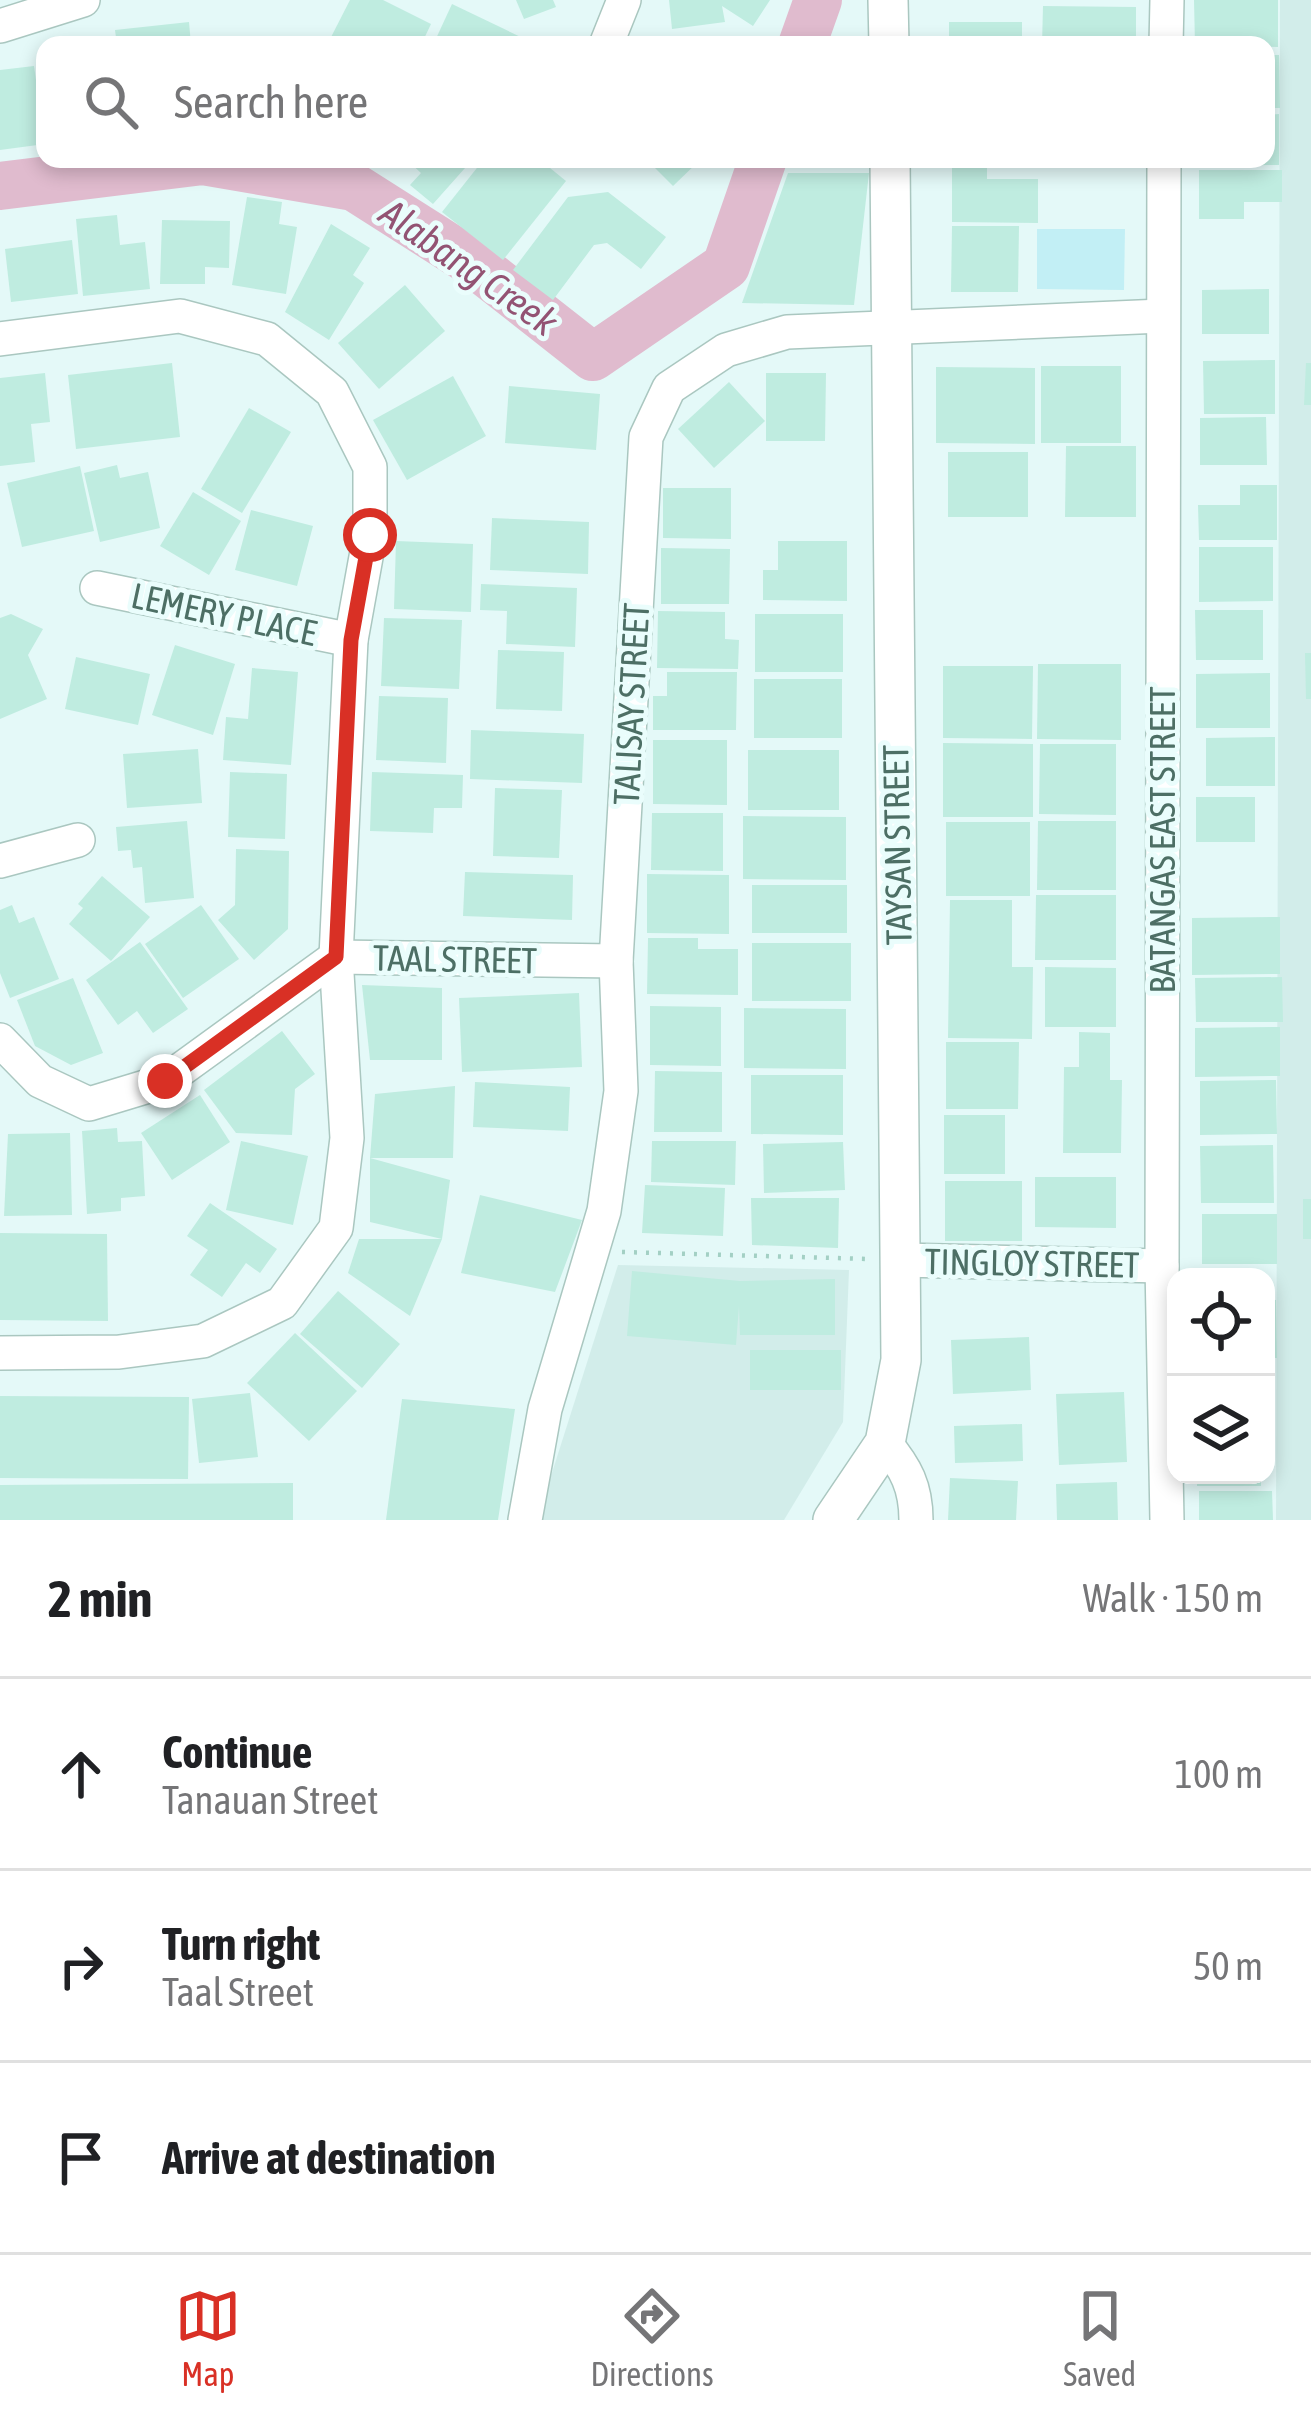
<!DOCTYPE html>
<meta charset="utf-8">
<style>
:root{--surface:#fff;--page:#f2f2f2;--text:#202124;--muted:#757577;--line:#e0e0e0;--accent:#d93025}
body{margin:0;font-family:"Asap Condensed",sans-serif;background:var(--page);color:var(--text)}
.controls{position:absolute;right:36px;bottom:36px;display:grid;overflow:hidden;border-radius:24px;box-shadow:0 6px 18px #0003}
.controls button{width:108px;height:108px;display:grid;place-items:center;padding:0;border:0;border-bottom:3px solid var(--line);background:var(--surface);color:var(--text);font:60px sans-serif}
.stop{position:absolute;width:36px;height:36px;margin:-27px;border:9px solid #d93025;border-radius:50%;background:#fff}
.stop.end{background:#d93025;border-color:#fff;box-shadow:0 3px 12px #0008}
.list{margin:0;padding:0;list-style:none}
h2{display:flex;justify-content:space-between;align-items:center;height:156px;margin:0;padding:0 48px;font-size:51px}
h2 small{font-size:39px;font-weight:400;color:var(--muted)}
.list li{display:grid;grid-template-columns:78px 1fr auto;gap:36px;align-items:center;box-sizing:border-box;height:192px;padding:0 48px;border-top:3px solid var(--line)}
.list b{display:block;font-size:45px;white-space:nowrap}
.list p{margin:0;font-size:39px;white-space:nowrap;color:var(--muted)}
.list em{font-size:39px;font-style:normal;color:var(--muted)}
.icon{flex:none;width:66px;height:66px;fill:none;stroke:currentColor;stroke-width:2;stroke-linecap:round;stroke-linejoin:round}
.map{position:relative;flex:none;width:1311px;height:1520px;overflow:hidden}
.search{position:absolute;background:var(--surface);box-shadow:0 6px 18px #0003;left:36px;right:36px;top:36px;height:132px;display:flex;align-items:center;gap:30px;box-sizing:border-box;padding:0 42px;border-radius:24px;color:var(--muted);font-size:45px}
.sheet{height:732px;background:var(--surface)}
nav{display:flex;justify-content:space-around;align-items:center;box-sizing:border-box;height:168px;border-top:3px solid var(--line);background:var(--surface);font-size:33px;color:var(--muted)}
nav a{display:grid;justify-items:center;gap:6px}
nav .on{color:var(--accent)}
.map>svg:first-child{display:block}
.residential{fill:#d2edea}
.sand{fill:#c2eff5}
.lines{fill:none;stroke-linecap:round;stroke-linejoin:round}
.river{stroke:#e0bbce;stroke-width:48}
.building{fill:#bfece0}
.minor-casing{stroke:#aac7c0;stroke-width:36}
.tertiary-casing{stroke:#aac7c0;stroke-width:42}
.path{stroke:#a3d0c4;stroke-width:4.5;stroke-dasharray:3 9;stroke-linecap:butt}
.minor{stroke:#fff;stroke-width:33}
.tertiary{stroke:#fff;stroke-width:39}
.route{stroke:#d93025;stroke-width:15}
.labels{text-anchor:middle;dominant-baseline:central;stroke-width:10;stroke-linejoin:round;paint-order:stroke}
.street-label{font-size:36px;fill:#4d6f65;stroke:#eafdfc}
.water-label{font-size:39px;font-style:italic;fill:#935373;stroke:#eafdfc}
</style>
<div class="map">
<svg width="1311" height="1520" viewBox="0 0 1311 1520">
<rect width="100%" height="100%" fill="#e4f9f8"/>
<g class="residential">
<polygon points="1280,0 1311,0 1311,1520 1276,1520"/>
<polygon points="618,1265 849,1270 843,1422 784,1520 537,1520"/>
</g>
<polygon class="sand" points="1037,229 1125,229 1124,290 1037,289"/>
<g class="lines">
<g class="river">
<polyline points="802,45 818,0"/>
<polyline points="0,186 203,161 354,187 472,262 593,357 726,266 763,159"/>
</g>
</g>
<g class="building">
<polygon points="350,0 383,0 431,24 421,45 327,45"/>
<polygon points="516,0 553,0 556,7 524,19"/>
<polygon points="669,0 770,0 753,26 722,6 725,22 672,29"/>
<polygon points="1194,0 1278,0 1278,47 1195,45"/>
<polygon points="452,4 527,40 524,45 433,45"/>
<polygon points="1043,6 1136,7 1136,45 1042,45"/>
<polygon points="189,22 191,45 117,45 115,30"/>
<rect x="949" y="22" width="73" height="23"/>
<polygon points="1266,55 1279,55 1280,108 1266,108"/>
<polygon points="34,66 45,144 0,150 0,70"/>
<polygon points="1279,114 1279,165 1192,166 1192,159 1266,159 1266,115"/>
<polygon points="406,159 473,159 433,204 410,185 421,173"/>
<polygon points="484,159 539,159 566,181 503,260 442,212"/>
<polygon points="646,159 701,159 673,186"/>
<polygon points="952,159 987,159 987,179 1038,179 1038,223 952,222"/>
<polygon points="1199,170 1282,170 1282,202 1244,202 1244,219 1199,219"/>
<polygon points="788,173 869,173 854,305 742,303"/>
<polygon points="608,192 666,237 641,269 607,243 594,245 553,300 513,270 568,197"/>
<polygon points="247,197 282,202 279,224 297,227 286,294 232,285"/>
<polygon points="117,215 120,245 145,242 150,289 83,296 76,219"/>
<polygon points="162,220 230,221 229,268 205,267 205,284 160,284"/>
<polygon points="331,224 370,248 353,275 364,283 329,340 285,312"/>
<polygon points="952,226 1019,226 1018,292 951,292"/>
<polygon points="72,240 78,294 11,302 5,249"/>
<polygon points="405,285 445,331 379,389 338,343"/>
<polygon points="1269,289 1269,334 1202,334 1202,290"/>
<polygon points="1275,360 1275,414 1204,414 1203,361"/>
<polygon points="172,363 180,437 76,449 68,375"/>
<polygon points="1306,363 1311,363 1311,405 1304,405"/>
<rect x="1041" y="366" width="80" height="77"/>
<polygon points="936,367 1035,368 1035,444 936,443"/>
<polygon points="45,373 50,422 31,424 35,462 0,466 0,378"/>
<polygon points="766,373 826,373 825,441 766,441"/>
<polygon points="453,376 486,436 407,480 373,420"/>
<polygon points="729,382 765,421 714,468 678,429"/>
<polygon points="509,386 600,394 596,450 505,443"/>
<polygon points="249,408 291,432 242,513 201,489"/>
<polygon points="1266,417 1267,465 1200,465 1200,418"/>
<polygon points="1066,446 1136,446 1136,517 1065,517"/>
<rect x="948" y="452" width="80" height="65"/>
<polygon points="117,465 120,478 148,472 160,528 100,542 84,473"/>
<polygon points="80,466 94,531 22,547 7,483"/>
<polygon points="1240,485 1277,485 1277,540 1199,540 1198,505 1240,505"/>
<polygon points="663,488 731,488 731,539 663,538"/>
<polygon points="193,492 241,521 209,575 160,546"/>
<polygon points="251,510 313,526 297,586 235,570"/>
<polygon points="492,518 589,522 588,574 490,570"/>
<polygon points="396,541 473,544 471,612 394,609"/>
<polygon points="778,541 847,541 847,601 763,600 763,570 778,570"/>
<polygon points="1199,547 1273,547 1273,601 1199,602"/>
<polygon points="661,548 730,549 729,604 661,604"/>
<polygon points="481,584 577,588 575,647 506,644 507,611 480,610"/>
<polygon points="1195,610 1263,610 1263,660 1196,660"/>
<polygon points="658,611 725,612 725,639 739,640 738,669 657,668"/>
<polygon points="11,614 43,629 28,655 47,699 0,719 0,618"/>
<rect x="755" y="614" width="88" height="58"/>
<polygon points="384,618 462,620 459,689 381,686"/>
<polygon points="175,645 235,664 213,735 152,715"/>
<polygon points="498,650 564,652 562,711 496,709"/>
<polygon points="1305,653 1311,653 1311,699 1306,699"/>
<polygon points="76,657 150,674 138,725 65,709"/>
<polygon points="1038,664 1121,664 1121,740 1037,739"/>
<polygon points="943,666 1033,666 1032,739 943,738"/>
<polygon points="252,668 298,672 291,765 223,760 226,717 248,719"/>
<polygon points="667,672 737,672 736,730 653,730 653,696 667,696"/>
<polygon points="1270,673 1270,728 1196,728 1196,674"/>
<rect x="754" y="679" width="88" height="59"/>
<polygon points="379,696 448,698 446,763 376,760"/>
<polygon points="471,730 584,734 582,783 470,779"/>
<polygon points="1275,737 1275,786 1206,786 1206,738"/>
<polygon points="653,740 727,740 727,805 653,804"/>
<polygon points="943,743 1033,744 1033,817 943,817"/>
<polygon points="1040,744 1116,744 1116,815 1039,814"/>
<polygon points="198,749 202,803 127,808 123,754"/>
<rect x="748" y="750" width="91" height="60"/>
<polygon points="230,772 287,774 285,839 228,837"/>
<polygon points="372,772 463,775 462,808 434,808 433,833 370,831"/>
<polygon points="495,788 562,790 559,858 493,856"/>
<rect x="1196" y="797" width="59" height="45"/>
<polygon points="652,813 723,813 723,871 651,870"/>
<polygon points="743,816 846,817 846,880 743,879"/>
<polygon points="187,821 194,898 145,903 142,867 133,868 131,850 118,851 116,827"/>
<polygon points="1038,821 1116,821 1116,890 1037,890"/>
<rect x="946" y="822" width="84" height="74"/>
<polygon points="236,849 289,851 288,929 254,960 218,920 235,905"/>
<polygon points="465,872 573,875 572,920 463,916"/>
<polygon points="647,874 729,875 729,934 647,933"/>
<polygon points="102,876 150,917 111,961 69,924 83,908 78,904"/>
<rect x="752" y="885" width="95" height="48"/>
<polygon points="1036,895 1116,895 1116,960 1035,960"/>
<polygon points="950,900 1012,900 1012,967 1033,967 1032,1039 948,1038"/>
<polygon points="12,905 19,923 34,917 59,979 10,998 0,973 0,910"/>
<polygon points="201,905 239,959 183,998 145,944"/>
<polygon points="1280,917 1280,974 1192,975 1192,918"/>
<polygon points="648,938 698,938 698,949 738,949 738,995 647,994"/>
<polygon points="140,942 188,1009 153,1033 137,1011 118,1025 86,980"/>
<rect x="752" y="943" width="99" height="58"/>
<polygon points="1045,967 1116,968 1116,1027 1045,1027"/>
<polygon points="1282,977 1283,1022 1196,1022 1195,978"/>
<polygon points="73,978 103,1053 71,1065 35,1046 17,1000"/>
<polygon points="362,985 442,988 442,1060 370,1060"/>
<polygon points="579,993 582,1067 462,1072 459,998"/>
<polygon points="650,1006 721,1007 721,1066 650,1065"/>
<polygon points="744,1008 846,1009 846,1069 744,1068"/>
<polygon points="1280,1027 1280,1076 1195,1077 1195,1028"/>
<polygon points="282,1031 315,1074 295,1089 292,1135 236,1133 204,1090"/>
<polygon points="1079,1032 1110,1033 1110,1080 1122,1080 1121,1153 1063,1153 1064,1067 1079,1067"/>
<polygon points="946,1042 1019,1042 1018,1109 946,1109"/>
<polygon points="655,1071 722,1072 722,1132 654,1132"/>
<polygon points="751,1075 843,1075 843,1135 751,1134"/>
<polygon points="1276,1080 1277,1134 1200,1135 1200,1081"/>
<polygon points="475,1082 570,1087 568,1131 473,1127"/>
<polygon points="455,1086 453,1158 370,1158 375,1094"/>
<polygon points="200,1095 230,1142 172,1180 141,1133"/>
<rect x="944" y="1115" width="61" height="59"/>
<polygon points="117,1128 118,1142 142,1141 145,1196 121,1198 121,1211 87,1214 82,1131"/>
<polygon points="70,1133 72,1215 4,1216 8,1134"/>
<polygon points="241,1141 308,1156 293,1225 226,1210"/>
<polygon points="652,1141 736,1141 735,1185 651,1182"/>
<polygon points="843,1142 845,1190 764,1193 763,1144"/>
<polygon points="1273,1145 1274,1203 1201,1203 1200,1146"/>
<polygon points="370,1158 450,1180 442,1239 370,1222"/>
<polygon points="1035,1177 1116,1177 1116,1228 1035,1227"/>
<rect x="945" y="1181" width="77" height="60"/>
<polygon points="645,1185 725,1188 723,1236 642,1233"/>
<polygon points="480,1195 582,1220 555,1292 461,1273"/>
<polygon points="751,1198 839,1198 838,1248 752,1245"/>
<rect x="1303" y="1199" width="8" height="40"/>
<polygon points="210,1203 277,1249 260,1273 246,1263 222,1297 190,1275 208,1250 187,1236"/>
<rect x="1202" y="1214" width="75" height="50"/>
<polygon points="0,1233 107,1234 108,1321 0,1320"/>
<polygon points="359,1239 442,1239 410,1316 348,1273"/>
<polygon points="632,1271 740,1281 835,1279 835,1335 740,1335 739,1306 736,1345 627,1336"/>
<polygon points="338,1291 400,1344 362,1388 300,1334"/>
<polygon points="1266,1300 1276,1300 1277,1358 1266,1358"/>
<polygon points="295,1333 357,1391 309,1441 247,1383"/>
<polygon points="1029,1337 1031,1390 953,1394 951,1340"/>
<rect x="750" y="1350" width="91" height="40"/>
<polygon points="1266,1362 1273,1362 1274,1413 1266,1414"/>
<polygon points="1124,1392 1127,1462 1059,1465 1056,1394"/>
<polygon points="250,1393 258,1457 199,1463 192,1399"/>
<polygon points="0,1396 189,1397 188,1479 0,1478"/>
<polygon points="402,1399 515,1409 498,1520 386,1520"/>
<polygon points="1022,1424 1023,1461 955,1463 954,1426"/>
<rect x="1197" y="1475" width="64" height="11"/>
<polygon points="950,1478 1018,1481 1016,1520 948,1520"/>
<polygon points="1117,1482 1118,1520 1057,1520 1056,1484"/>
<polygon points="293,1483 293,1520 0,1520 0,1485"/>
<polygon points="1199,1491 1272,1491 1273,1520 1199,1520"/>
</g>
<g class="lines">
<g class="minor-casing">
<g id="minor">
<polyline points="0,26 83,0"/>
<polyline points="606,45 624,0"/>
<polyline points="1166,45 1167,0"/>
<polyline points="1164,159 1162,1266 1167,1520"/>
<polyline points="0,339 180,316 267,339 332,392 370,467 370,535 351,640 336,957 347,1138 336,1228 282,1303 203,1341 119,1352 0,1353"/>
<polyline points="97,588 351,640"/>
<polyline points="0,861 78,840"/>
<polyline points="0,1040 40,1081 89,1104 165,1081 336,957 616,961"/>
<polyline points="902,1260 1162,1266"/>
<path d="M885 1443C906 1468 916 1487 916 1520"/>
<polyline points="525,1520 545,1409 604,1211 621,1091 616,961 646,437 669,388 726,350 787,332 1162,316"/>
</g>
</g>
<g class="tertiary-casing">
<g id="tertiary">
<polyline points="888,0 889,45"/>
<polyline points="833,1520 885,1443 901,1360 890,159"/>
</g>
</g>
<polyline class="path" points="622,1252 869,1259"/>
<use href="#minor" class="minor"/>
<use href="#tertiary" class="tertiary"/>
</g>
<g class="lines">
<polyline class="route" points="165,1081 336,957 351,640 370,535"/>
</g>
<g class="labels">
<g class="street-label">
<text transform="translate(224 614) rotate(12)">LEMERY PLACE</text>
<text transform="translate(631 704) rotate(-87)">TALISAY STREET</text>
<text transform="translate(1162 840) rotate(-90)">BATANGAS EAST STREET</text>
<text transform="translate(897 845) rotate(-91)">TAYSAN STREET</text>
<text transform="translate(455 959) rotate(1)">TAAL STREET</text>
<text transform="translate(1032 1263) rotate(1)">TINGLOY STREET</text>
</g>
<g class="water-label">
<text transform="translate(469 267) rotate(35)">Alabang Creek</text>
</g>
</g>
</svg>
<div class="controls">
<button><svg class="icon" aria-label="locate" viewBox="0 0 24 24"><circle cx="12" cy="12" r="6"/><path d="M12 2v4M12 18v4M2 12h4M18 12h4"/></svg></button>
<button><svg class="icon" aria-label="layers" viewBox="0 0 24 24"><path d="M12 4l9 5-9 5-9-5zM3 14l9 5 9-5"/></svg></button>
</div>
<div class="stop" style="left:370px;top:535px"></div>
<div class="stop end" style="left:165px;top:1081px"></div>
<div class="search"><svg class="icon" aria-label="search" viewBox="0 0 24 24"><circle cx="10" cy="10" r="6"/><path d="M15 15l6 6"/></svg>Search here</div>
</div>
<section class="sheet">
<h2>2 min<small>Walk · 150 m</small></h2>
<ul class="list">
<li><svg class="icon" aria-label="ahead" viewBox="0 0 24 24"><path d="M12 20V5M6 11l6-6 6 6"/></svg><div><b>Continue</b><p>Tanauan Street</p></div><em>100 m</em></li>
<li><svg class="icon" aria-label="right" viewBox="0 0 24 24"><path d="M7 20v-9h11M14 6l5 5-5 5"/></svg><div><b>Turn right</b><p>Taal Street</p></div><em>50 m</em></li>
<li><svg class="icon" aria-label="arrive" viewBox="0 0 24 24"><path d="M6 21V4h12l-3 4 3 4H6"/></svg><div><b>Arrive at destination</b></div></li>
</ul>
</section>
<nav>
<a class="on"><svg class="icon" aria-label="map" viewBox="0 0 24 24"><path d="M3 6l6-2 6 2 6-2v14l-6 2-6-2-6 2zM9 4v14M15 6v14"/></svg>Map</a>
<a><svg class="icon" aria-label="directions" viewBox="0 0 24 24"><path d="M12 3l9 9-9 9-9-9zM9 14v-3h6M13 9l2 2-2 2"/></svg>Directions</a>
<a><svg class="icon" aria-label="saved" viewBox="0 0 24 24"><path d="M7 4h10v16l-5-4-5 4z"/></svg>Saved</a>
</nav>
